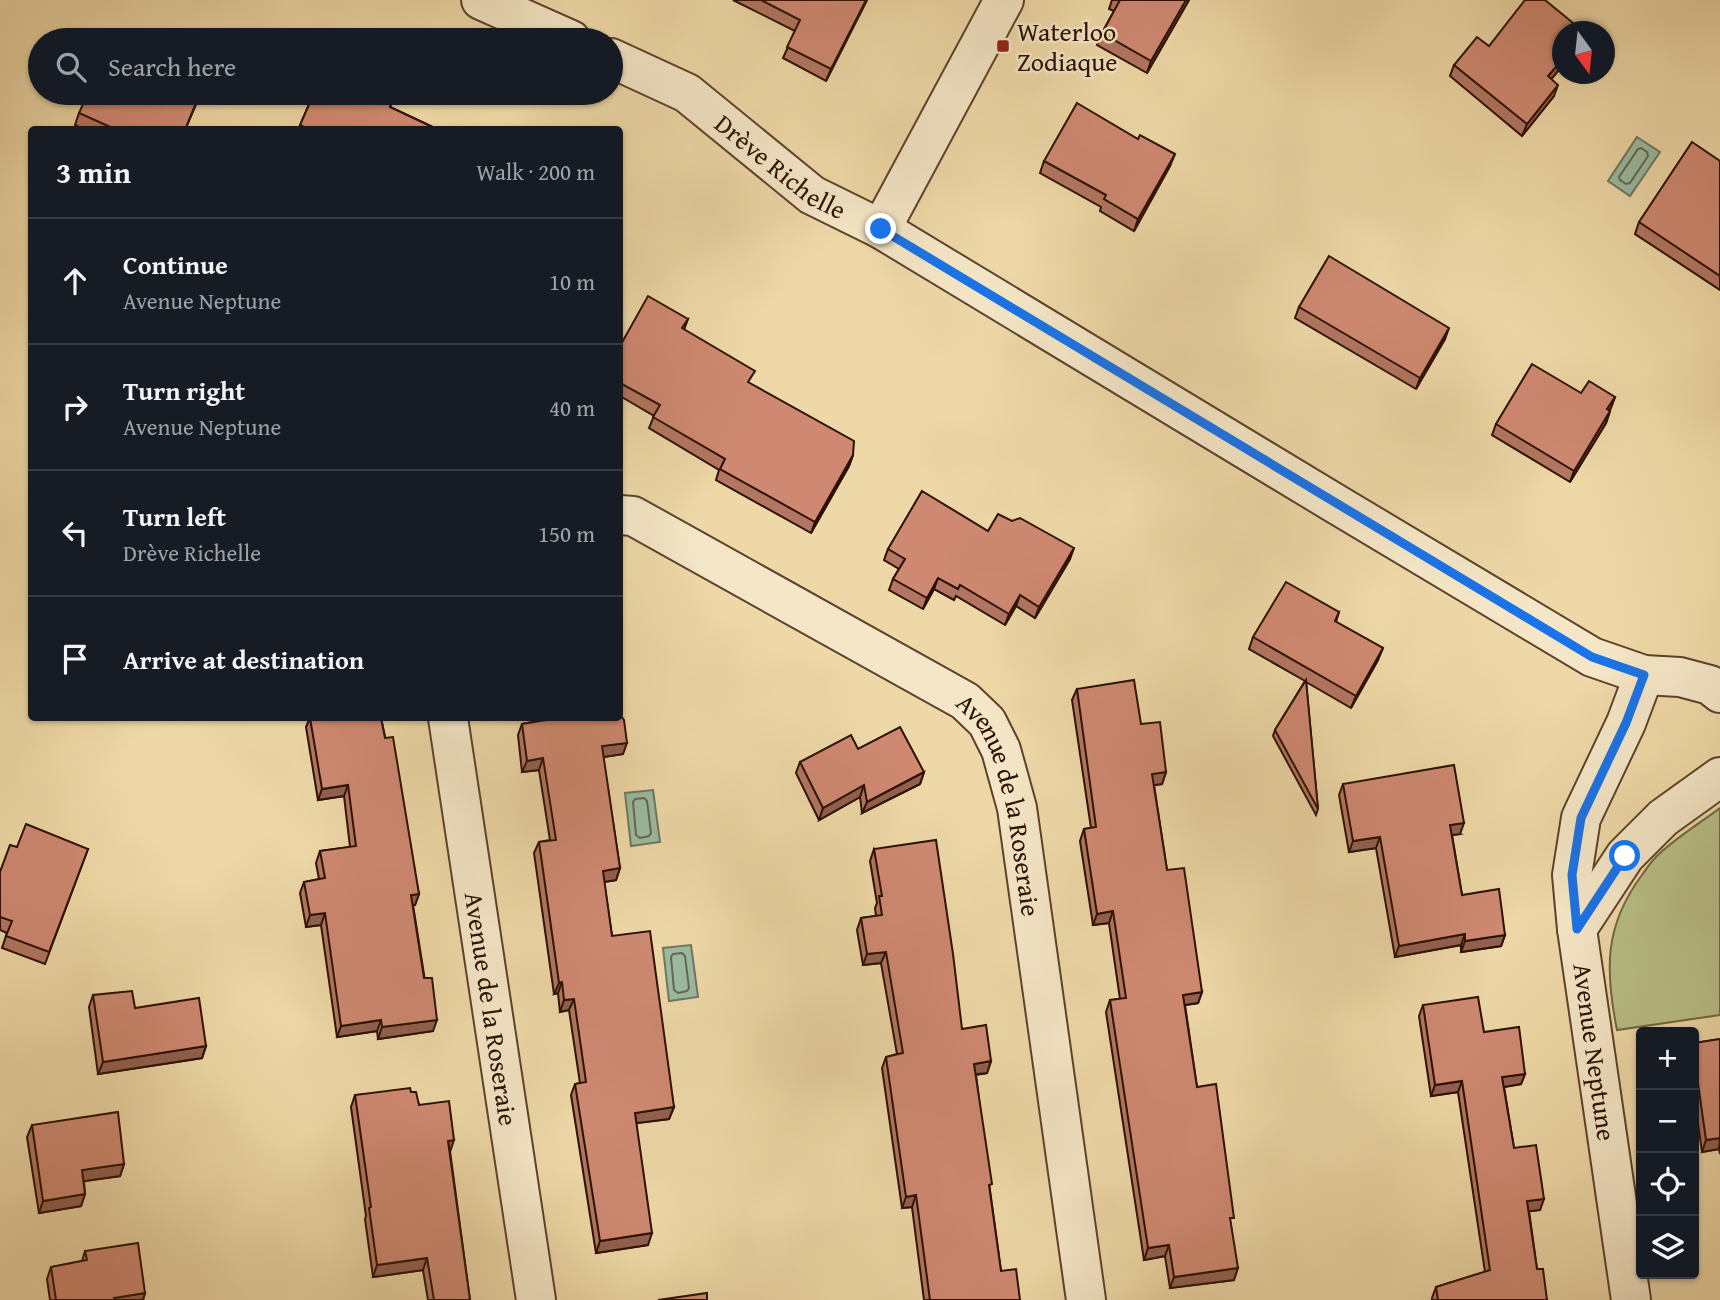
<!DOCTYPE html>
<meta charset="utf-8">
<style>
:root{--surface:#171b24;--page:#20242c;--text:#f1f3f6;--muted:#9ea1a6;--line:#363941}
body{margin:0;font-family:"Gentium Book Plus",serif;background:var(--page);color:var(--text)}
.controls{position:absolute;right:21px;bottom:21px;display:grid;overflow:hidden;border-radius:7px;box-shadow:0 2px 5px #0004}
.controls button{width:63px;height:63px;display:grid;place-items:center;padding:0;border:0;border-bottom:2px solid var(--line);background:var(--surface);color:var(--text);font:35px sans-serif}
.compass{position:absolute;left:1552px;top:21px;width:63px;height:63px;border-radius:50%;background:var(--surface);box-shadow:0 2px 5px #0004;rotate:165deg}
.stop{position:absolute;width:21px;height:21px;margin:-16px;border:5px solid #1a73e8;border-radius:50%;background:#fff}
.stop.end{background:#1a73e8;border-color:#fff;box-shadow:0 2px 7px #0008}
.list{margin:0;padding:0;list-style:none}
h2{display:flex;justify-content:space-between;align-items:center;height:91px;margin:0;padding:0 28px;font-size:30px}
h2 small{font-size:23px;font-weight:400;color:var(--muted)}
.list li{display:grid;grid-template-columns:46px 1fr auto;gap:21px;align-items:center;box-sizing:border-box;height:126px;padding:0 28px;border-top:2px solid var(--line)}
.list b{display:block;font-size:26px;white-space:nowrap}
.list p{margin:0;font-size:23px;white-space:nowrap;color:var(--muted)}
.list em{font-size:23px;font-style:normal;color:var(--muted)}
.icon{flex:none;width:38px;height:38px;fill:none;stroke:currentColor;stroke-width:2;stroke-linecap:round;stroke-linejoin:round}
.map{position:relative;flex:none;width:1720px;height:1300px;overflow:hidden}
.search{position:absolute;background:var(--surface);box-shadow:0 2px 5px #0004;left:28px;top:28px;width:595px;height:77px;display:flex;align-items:center;gap:18px;box-sizing:border-box;padding:0 24px;border-radius:38px;color:var(--muted);font-size:26px}
.panel{position:absolute;background:var(--surface);box-shadow:0 2px 5px #0004;left:28px;top:126px;width:595px;height:595px;border-radius:7px}
.map>svg:first-child{display:block}
.green{fill:#b9bf87;stroke:#726845;stroke-width:2}
.water{fill:#9bbba2;stroke:#6f7762;stroke-width:2}
.lines{fill:none;stroke-linecap:round;stroke-linejoin:round}
.shore{stroke:#646652;stroke-width:2}
.minor-casing{stroke:#5c422c;stroke-width:42}
.minor{stroke:#f4e6c6;stroke-width:38}
.wall{fill:#b27662;stroke:#2c1003;stroke-width:2}
.shaded-wall{fill:#916050;stroke:#2c1003;stroke-width:2}
.building{fill:#cf8972;stroke:#2c1003;stroke-width:2}
.route{stroke:#1a73e8;stroke-width:9}
.poi-dot{fill:#8f2418;stroke:#f4e6c6;stroke-width:2.5}
.labels{text-anchor:middle;dominant-baseline:central;stroke-width:5;stroke-linejoin:round;paint-order:stroke}
.poi-label{font-size:26px;fill:#2c1003;stroke:#f4e6c6;text-anchor:start}
.street-label{font-size:26px;fill:#2c1003;stroke:#f4e6c6}
</style>
<div class="map">
<svg width="1720" height="1300" viewBox="0 0 1720 1300">
<rect width="100%" height="100%" fill="#eed8a7"/>
<filter id="stains"><feTurbulence type="fractalNoise" baseFrequency=".00286" numOctaves="4"/><feColorMatrix values="0 0 0 0 .2 0 0 0 0 .09 0 0 0 0 .02 0 0 0 .5 -.17"/></filter>
<radialGradient id="worn" r=".72"><stop offset=".6" stop-color="#630" stop-opacity="0"/><stop offset="1" stop-color="#630" stop-opacity=".3"/></radialGradient>
<path class="green" d="M1720 808V1015L1617 1030C1605 970 1604 926 1642 875 1647 868 1652 860 1659 854 1677 837 1700 823 1720 808Z"/>
<g class="water">
<polygon points="1637,137 1660,152 1630,196 1608,181"/>
<polygon points="653,790 660,842 631,846 625,793"/>
<polygon points="691,945 698,997 669,1001 663,948"/>
</g>
<g class="lines">
<g class="shore">
<polygon points="1638,149 1641,148 1647,152 1648,156 1630,183 1626,184 1620,180 1619,177"/>
<polygon points="644,798 647,801 651,833 649,836 640,838 636,835 633,802 635,799"/>
<polygon points="682,953 685,956 689,988 687,991 678,993 674,990 671,957 673,954"/>
</g>
<g class="minor-casing">
<g id="minor">
<polyline points="481,0 571,40"/>
<path id="s1" d="M611 58 687 93 812 195 881 229 1331 501 1592 657 1644 675 1680 677 1710 685 1720 693"/>
<polyline points="881,229 1004,0"/>
<path id="s2" d="M620 515 633 516 965 701 987 722 1001 750 1017 808 1086 1300"/>
<path id="s3" d="M448 718 536 1300"/>
<polyline points="1577,929 1625,856 1663,818 1720,777"/>
<polyline points="1631,1300 1577,929 1572,875 1581,818 1626,723 1644,675"/>
</g>
</g>
<use href="#minor" class="minor"/>
</g>
<g class="wall">
<polygon points="733,0 867,0 826,81 783,58 795,31"/>
<polygon points="1112,0 1189,0 1147,73 1097,45 1102,33 1114,11 1109,9"/>
<polygon points="1563,32 1563,65 1551,79 1554,96 1522,136 1450,76 1454,65 1489,46"/>
<polygon points="201,93 185,130 85,130 75,125 79,113"/>
<polygon points="314,93 390,107 439,130 298,130"/>
<polygon points="1044,161 1170,166 1134,231 1100,211 1101,207 1040,173"/>
<polygon points="1720,161 1720,290 1635,234 1639,222"/>
<polygon points="1299,307 1445,339 1416,389 1295,318"/>
<polygon points="688,319 684,330 750,384 853,455 849,466 811,533 716,480 719,470 649,428 654,416 620,396 620,346"/>
<polygon points="1581,393 1615,397 1609,411 1610,411 1606,423 1570,482 1492,435 1496,424"/>
<polygon points="988,531 1070,559 1035,618 1016,606 1005,625 956,596 954,600 934,589 923,609 889,590 893,579 899,569 884,560 888,549"/>
<polygon points="1339,612 1336,622 1378,660 1351,708 1306,682 1318,809 1316,815 1273,736 1275,730 1305,681 1249,649 1253,637"/>
<polygon points="1077,689 1141,724 1166,772 1162,784 1154,785 1167,870 1202,992 1198,1003 1185,1005 1197,1087 1231,1225 1234,1280 1170,1288 1165,1256 1144,1260 1106,1012 1110,1000 1120,999 1109,923 1093,925 1080,841 1084,829 1091,828 1072,700"/>
<polygon points="310,718 381,718 419,894 415,905 413,905 433,1031 378,1039 377,1031 337,1037 321,925 306,927 300,893 304,882 319,879 316,863 320,851 350,847 344,796 318,800 306,727"/>
<polygon points="554,718 620,718 623,754 603,757 620,868 616,880 604,882 612,936 674,1107 669,1119 636,1123 648,1245 596,1253 571,1095 575,1084 580,1083 569,1010 560,1012 558,993 554,994 534,853 539,842 550,840 539,770 522,772 518,735 522,724"/>
<polygon points="858,749 924,772 920,784 862,813 860,797 819,820 796,773 800,762"/>
<polygon points="1343,784 1460,834 1452,835 1462,895 1505,935 1501,946 1461,952 1461,945 1395,957 1376,848 1349,852 1339,795"/>
<polygon points="17,847 88,849 45,964 2,948 7,933 0,930 0,872"/>
<polygon points="874,849 962,1029 991,1061 987,1073 976,1075 990,1190 1001,1271 1020,1300 924,1300 912,1207 902,1208 882,1068 886,1057 897,1054 881,963 863,965 857,930 861,918 876,916 875,908 877,903 870,861"/>
<polygon points="93,995 135,1008 206,1046 202,1058 98,1074 89,1007"/>
<polygon points="1423,1005 1484,1032 1525,1074 1521,1084 1504,1087 1514,1148 1540,1210 1529,1211 1537,1269 1547,1300 1432,1300 1432,1298 1436,1287 1485,1272 1458,1092 1431,1096 1419,1016"/>
<polygon points="1720,1039 1720,1154 1719,1149 1702,1152 1694,1096 1694,1043"/>
<polygon points="411,1092 450,1151 470,1300 428,1300 423,1270 373,1277 365,1219 366,1216 351,1107 355,1095"/>
<polygon points="32,1125 124,1164 120,1176 84,1181 85,1194 81,1206 39,1213 27,1137"/>
<polygon points="85,1251 145,1293 143,1300 50,1300 47,1279 51,1267 82,1261"/>
</g>
<g class="shaded-wall">
<polygon points="866,0 867,0 826,81 831,69"/>
<polygon points="1186,0 1189,0 1147,73 1151,61"/>
<polygon points="1563,59 1563,65 1544,88 1548,76"/>
<polygon points="1558,85 1554,96 1522,136 1527,124"/>
<polygon points="1175,154 1170,166 1134,231 1138,219"/>
<polygon points="1449,328 1445,339 1416,389 1420,378"/>
<polygon points="1615,397 1611,408 1603,421 1607,409"/>
<polygon points="1610,411 1606,423 1570,482 1574,471"/>
<polygon points="853,455 849,466 811,533 815,522"/>
<polygon points="1074,548 1070,559 1035,618 1039,607"/>
<polygon points="938,578 934,589 923,609 927,598"/>
<polygon points="1020,595 1016,606 1005,625 1009,614"/>
<polygon points="1383,648 1378,660 1351,708 1356,696"/>
<polygon points="627,743 623,754 598,758 602,746"/>
<polygon points="543,758 539,770 522,772 527,761"/>
<polygon points="924,772 920,784 862,813 867,802"/>
<polygon points="1166,772 1162,784 1148,786 1152,774"/>
<polygon points="348,785 344,796 318,800 322,789"/>
<polygon points="864,785 860,797 819,820 823,808"/>
<polygon points="1464,823 1460,834 1446,836 1450,825"/>
<polygon points="1380,837 1376,848 1349,852 1353,841"/>
<polygon points="620,868 616,880 598,883 603,871"/>
<polygon points="419,894 415,905 407,906 411,895"/>
<polygon points="1113,911 1109,923 1093,925 1097,914"/>
<polygon points="325,913 321,925 306,927 310,915"/>
<polygon points="1465,934 1461,945 1395,957 1399,946"/>
<polygon points="1505,935 1501,946 1461,952 1465,941"/>
<polygon points="886,952 881,963 863,965 867,954"/>
<polygon points="562,982 558,993 554,994 559,983"/>
<polygon points="1202,992 1198,1003 1179,1006 1183,995"/>
<polygon points="574,999 569,1010 560,1012 564,1000"/>
<polygon points="381,1020 377,1031 337,1037 341,1026"/>
<polygon points="437,1020 433,1031 378,1039 382,1027"/>
<polygon points="206,1046 202,1058 98,1074 103,1062"/>
<polygon points="991,1061 987,1073 970,1075 974,1064"/>
<polygon points="1525,1074 1521,1084 1498,1088 1502,1077"/>
<polygon points="1462,1081 1458,1092 1431,1096 1435,1085"/>
<polygon points="674,1107 669,1119 630,1124 635,1113"/>
<polygon points="1720,1138 1719,1149 1702,1152 1706,1140"/>
<polygon points="454,1140 450,1152 448,1141"/>
<polygon points="124,1164 120,1176 78,1182 82,1170"/>
<polygon points="85,1194 81,1206 39,1213 43,1201"/>
<polygon points="916,1195 912,1207 902,1208 906,1197"/>
<polygon points="1544,1199 1540,1210 1523,1212 1527,1201"/>
<polygon points="652,1233 648,1245 596,1253 600,1241"/>
<polygon points="1169,1245 1165,1256 1144,1260 1148,1248"/>
<polygon points="427,1258 423,1270 373,1277 377,1265"/>
<polygon points="1238,1268 1234,1280 1170,1288 1174,1277"/>
<polygon points="145,1293 143,1300 114,1300 114,1298"/>
</g>
<g class="building">
<polygon points="761,0 866,0 831,69 787,47 800,20"/>
<polygon points="1120,0 1186,0 1151,61 1102,33"/>
<polygon points="1525,0 1545,0 1584,32 1563,32 1563,59 1548,76 1558,85 1527,124 1454,65 1477,37 1489,46"/>
<polygon points="88,93 200,93 185,130 117,130 79,113"/>
<polygon points="314,93 377,93 393,100 390,107 439,130 310,130 300,125"/>
<polygon points="1077,103 1138,139 1140,135 1175,154 1138,219 1104,199 1106,195 1044,161"/>
<polygon points="1692,142 1720,161 1720,276 1639,222"/>
<polygon points="1329,256 1449,328 1420,378 1299,307"/>
<polygon points="648,296 688,319 682,328 755,371 748,382 854,441 853,455 815,522 720,469 725,459 653,417 660,405 620,383 620,346"/>
<polygon points="1532,364 1581,393 1589,381 1615,397 1607,409 1610,411 1574,471 1496,424"/>
<polygon points="922,491 988,531 998,514 1012,521 1020,518 1074,548 1039,607 1020,595 1009,614 960,585 958,589 938,578 927,598 893,579 905,559 888,549"/>
<polygon points="1286,582 1339,612 1335,621 1383,648 1356,696 1253,637"/>
<polygon points="1134,680 1141,724 1160,722 1166,772 1152,774 1167,870 1184,868 1202,992 1183,995 1197,1087 1216,1084 1234,1218 1230,1218 1238,1268 1174,1277 1169,1245 1148,1248 1110,1000 1126,998 1113,911 1097,914 1084,829 1096,827 1077,689"/>
<polygon points="1306,680 1318,809 1275,730"/>
<polygon points="620,715 624,720 627,743 602,746 620,868 603,871 612,936 650,931 674,1107 635,1113 652,1233 600,1241 575,1084 586,1082 574,999 564,1000 562,982 559,983 539,842 556,840 543,758 527,761 522,724 558,718 620,718"/>
<polygon points="310,718 381,718 385,738 393,737 419,894 411,895 424,978 432,978 437,1020 382,1027 381,1020 341,1026 325,913 310,915 304,882 325,878 320,851 356,846 348,785 322,789"/>
<polygon points="900,727 924,772 867,802 864,785 823,808 800,762 851,735 858,749"/>
<polygon points="1454,765 1464,823 1450,825 1462,895 1499,889 1505,935 1465,941 1465,934 1399,946 1380,837 1353,841 1343,784"/>
<polygon points="26,824 88,849 49,952 6,936 12,921 0,917 0,872 10,845 17,847"/>
<polygon points="936,840 953,954 962,1029 986,1025 991,1061 974,1064 992,1184 989,1185 1001,1271 1016,1269 1020,1300 930,1300 916,1195 906,1197 886,1057 903,1053 886,952 867,954 861,918 882,915 879,896 882,896 874,849"/>
<polygon points="132,991 135,1008 199,998 206,1046 103,1062 93,995"/>
<polygon points="1478,997 1484,1032 1519,1027 1525,1074 1502,1077 1514,1148 1536,1145 1544,1199 1527,1201 1537,1269 1543,1269 1547,1300 1438,1300 1436,1287 1490,1270 1462,1081 1435,1085 1423,1005"/>
<polygon points="1720,1039 1720,1138 1706,1140 1694,1055 1694,1043"/>
<polygon points="410,1088 411,1092 416,1092 419,1105 449,1101 454,1140 448,1141 470,1300 434,1300 427,1258 377,1265 369,1208 371,1207 355,1095"/>
<polygon points="118,1112 124,1164 82,1170 85,1194 43,1201 32,1125"/>
<polygon points="138,1243 145,1293 114,1298 115,1300 56,1300 51,1267 87,1260 85,1251"/>
<polygon points="707,1293 707,1300 658,1300"/>
</g>
<g class="lines">
<polyline class="route" points="881,229 1592,657 1644,675 1626,723 1581,818 1572,875 1577,929 1625,856"/>
</g>
<rect class="poi-dot" x="996" y="39" width="14" height="14" rx="3.5"/>
<g class="labels">
<g class="poi-label">
<text x="1017" y="31">Waterloo<tspan x="1017" dy="30">Zodiaque</tspan></text>
</g>
<g class="street-label">
<text stroke="none"><textPath href="#s1" startOffset="203">Drève Richelle</textPath></text>
<text stroke="none"><textPath href="#s2" startOffset="506">Avenue de la Roseraie</textPath></text>
<text stroke="none"><textPath href="#s3" startOffset="294">Avenue de la Roseraie</textPath></text>
<text transform="translate(1595 1052) rotate(82)">Avenue Neptune</text>
</g>
</g>
<rect width="100%" height="100%" filter="url(#stains)"/>
<rect width="100%" height="100%" fill="url(#worn)"/>
</svg>
<div class="controls">
<button>+</button>
<button>−</button>
<button><svg class="icon" aria-label="locate" viewBox="0 0 24 24"><circle cx="12" cy="12" r="6"/><path d="M12 2v4M12 18v4M2 12h4M18 12h4"/></svg></button>
<button><svg class="icon" aria-label="layers" viewBox="0 0 24 24"><path d="M12 4l9 5-9 5-9-5zM3 14l9 5 9-5"/></svg></button>
</div>
<svg class="compass" viewBox="-18 -18 36 36"><path d="M0-13l5 13h-10z" fill="#e53935"/><path d="M0 13l5-13h-10z" fill="#9ea1a6"/></svg>
<div class="stop" style="left:1625px;top:856px"></div>
<div class="stop end" style="left:881px;top:229px"></div>
<div class="search"><svg class="icon" aria-label="search" viewBox="0 0 24 24"><circle cx="10" cy="10" r="6"/><path d="M15 15l6 6"/></svg>Search here</div>
<section class="panel">
<h2>3 min<small>Walk · 200 m</small></h2>
<ul class="list">
<li><svg class="icon" aria-label="ahead" viewBox="0 0 24 24"><path d="M12 20V5M6 11l6-6 6 6"/></svg><div><b>Continue</b><p>Avenue Neptune</p></div><em>10 m</em></li>
<li><svg class="icon" aria-label="right" viewBox="0 0 24 24"><path d="M7 20v-9h11M14 6l5 5-5 5"/></svg><div><b>Turn right</b><p>Avenue Neptune</p></div><em>40 m</em></li>
<li><svg class="icon" aria-label="left" viewBox="0 0 24 24"><path d="M17 20v-9H6M10 6l-5 5 5 5"/></svg><div><b>Turn left</b><p>Drève Richelle</p></div><em>150 m</em></li>
<li><svg class="icon" aria-label="arrive" viewBox="0 0 24 24"><path d="M6 21V4h12l-3 4 3 4H6"/></svg><div><b>Arrive at destination</b></div></li>
</ul>
</section>
</div>
